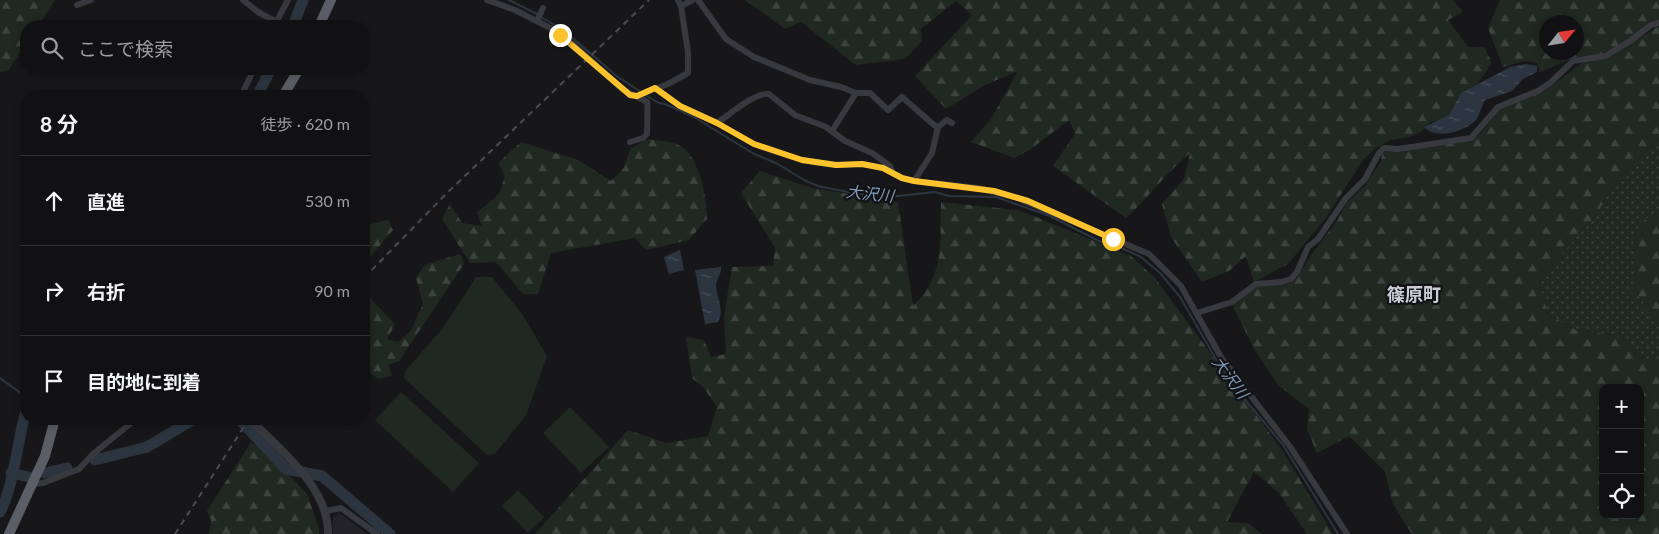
<!DOCTYPE html>
<html lang="ja">
<meta charset="utf-8">
<style>
:root{--surface:#111114;--page:#1e1f22;--text:#f1f3f6;--muted:#9c9da0;--line:#303134}
body{margin:0;font-family:Lato,"Noto Sans JP",sans-serif;background:var(--page);color:var(--text)}
.controls{position:absolute;right:15px;bottom:15px;display:grid;overflow:hidden;border-radius:10px;box-shadow:0 2px 8px #0003}
.controls button{width:45px;height:45px;display:grid;place-items:center;padding:0;border:0;border-bottom:1px solid var(--line);background:var(--surface);color:var(--text);font:25px sans-serif}
.compass{position:absolute;left:1539px;top:15px;width:45px;height:45px;border-radius:50%;background:var(--surface);box-shadow:0 2px 8px #0003;rotate:60deg}
.stop{position:absolute;width:15px;height:15px;margin:-11px;border:4px solid #fcc32d;border-radius:50%;background:#fff}
.stop.end{background:#fcc32d;border-color:#fff;box-shadow:0 1px 5px #0008}
.list{margin:0;padding:0;list-style:none}
h2{display:flex;justify-content:space-between;align-items:center;height:65px;margin:0;padding:0 20px;font-size:21px}
h2 small{font-size:16px;font-weight:400;color:var(--muted)}
.list li{display:grid;grid-template-columns:32px 1fr auto;gap:15px;align-items:center;box-sizing:border-box;height:90px;padding:0 20px;border-top:1px solid var(--line)}
.list b{display:block;font-size:19px;white-space:nowrap}
.list em{font-size:16px;font-style:normal;color:var(--muted)}
.icon{flex:none;width:28px;height:28px;fill:none;stroke:currentColor;stroke-width:2;stroke-linecap:round;stroke-linejoin:round}
.map{position:relative;flex:none;width:1659px;height:534px;overflow:hidden}
.search{position:absolute;background:var(--surface);box-shadow:0 2px 8px #0003;left:20px;top:20px;width:350px;height:55px;display:flex;align-items:center;gap:12px;box-sizing:border-box;padding:0 18px;border-radius:20px;color:var(--muted);font-size:19px}
.panel{position:absolute;background:var(--surface);box-shadow:0 2px 8px #0003;left:20px;top:90px;width:350px;height:335px;border-radius:20px}
.map>svg:first-child{display:block}
.built{fill:#232327}
.grass{fill:url(#grass-dots)}
.forest{fill:url(#forest-firs);fill-rule:evenodd}
.pitch{fill:#1f2821}
.water{fill:url(#water-ripples)}
.lines{fill:none;stroke-linecap:round;stroke-linejoin:round}
.stream{stroke:#2c353f;stroke-width:2}
.river{stroke:#2c353f;stroke-width:11}
.minor{stroke:#38393f;stroke-width:6}
.tertiary{stroke:#38393f;stroke-width:8}
.trunk{stroke:#5c5e67;stroke-width:10}
.rail{stroke:#4b4d54;stroke-width:2;stroke-dasharray:6 5;stroke-linecap:butt}
.route{stroke:#fcc32d;stroke-width:6}
.labels{text-anchor:middle;dominant-baseline:central;stroke-width:4.5;stroke-linejoin:round;paint-order:stroke}
.water-label{font-size:16px;font-style:italic;fill:#7e99b7;stroke:#121215}
.quarter-label{font-size:18px;font-weight:bold;fill:#caccd6;stroke:#121215}
</style>
<div class="map">
<svg width="1659" height="534" viewBox="0 0 1659 534">
<defs>
<pattern id="grass-dots" width="8" height="8" patternUnits="userSpaceOnUse" patternTransform="scale(1.25)"><rect width="8" height="8" fill="#1f2821"/><path d="M2 2h.1M6 6h.1" fill="none" stroke="#3d443f" stroke-width="1.8" stroke-linecap="round"/></pattern>
<pattern id="forest-firs" width="22" height="20" patternUnits="userSpaceOnUse" patternTransform="scale(1.25)"><rect width="22" height="20" fill="#1f2821"/><path d="M5 1l3.5 6h-7zM16 11l3.5 6h-7z" fill="#3d443f"/></pattern>
<pattern id="water-ripples" width="26" height="14" patternUnits="userSpaceOnUse" patternTransform="scale(1.25)"><rect width="26" height="14" fill="#2c353f"/><path d="M2 4q2-2 4 0t4 0M15 11q2-2 4 0t4 0" fill="none" stroke="#485059"/></pattern>
</defs>
<rect width="100%" height="100%" fill="#17171a"/>
<polygon class="built" points="340,513 367,534 333,534 333,517"/>
<polygon class="grass" points="1659,139 1659,361 1642,361 1623,339 1608,334 1576,330 1548,314 1540,285 1544,274 1596,215 1617,181"/>
<g class="forest">
<polygon points="0,0 55,0 38,26 26,26 26,44 8,71 0,72"/>
<path d="M745 0H1453L1463 12 1448 20 1468 47H1484L1492 63 1478 83 1461 93 1449 115 1440 120 1431 122 1421 132 1410 137 1391 140 1376 148 1364 159 1325 219 1288 264 1254 282 1246 256 1229 271 1202 282 1171 237 1162 204 1184 179 1190 153C1166 173 1149 197 1126 218L1053 166 1075 134 1069 120 1031 149 1014 158 971 142 991 119 1018 71 985 85 946 109 915 76 972 15 956 1 921 29 922 41 905 59 856 65 801 22 785 29Z"/>
<path d="M1500 0H1659V20L1649 22 1629 40 1601 54 1576 57 1540 72 1537 63 1524 61 1503 67 1488 28ZM1546 22H1576V52H1546Z"/>
<path d="M1659 26V139L1617 181 1596 215 1544 274 1540 285 1548 314 1576 330 1608 334 1623 339 1642 361H1659V534H1412L1393 504 1385 472 1349 436 1317 453 1307 429 1309 409 1278 385 1254 349 1233 306 1258 286H1275L1290 283 1297 278 1311 255 1337 221 1346 204 1365 185 1381 161 1382 154 1388 150 1472 140 1480 134 1501 107 1543 92 1585 61 1612 55ZM1603 388H1640V515H1603Z"/>
<path d="M647 139C657 141 674 141 682 147 700 160 707 198 707 219L689 240 646 250 635 238 551 253 538 294H523L496 262 470 263 442 219 450 204 462 223 482 226 477 213 499 194 505 176 498 163 521 142 578 160 611 181 624 168 630 149Z"/>
<path d="M760 171 812 188 898 202 913 306C945 276 940 242 941 202L1019 210 1131 256 1155 278 1282 450 1333 534H1307L1279 493 1254 472 1227 522 1248 523 1262 534H535L628 430 666 443 708 436 717 407 704 388 692 378 686 337 704 340 711 357 726 354 724 317 732 267 773 266 775 248 741 193Z"/>
<path d="M1659 209V327L1638 295 1626 291C1640 276 1634 255 1633 235L1642 222Z"/>
<polygon points="388,220 393,230 364,264 364,230 371,224"/>
<polygon points="460,254 464,264 399,361 388,365 392,376 378,379 364,368 364,298 370,298 395,324 387,339 398,342 411,331 423,304 416,278 425,265"/>
<polygon points="251,442 282,467 307,494 319,528 319,534 209,534 211,520 207,511"/>
</g>
<g class="pitch">
<polygon points="476,277 492,277 523,315 547,356 526,415 495,454 487,455 404,378 406,370 443,328"/>
<polygon points="401,392 479,463 453,492 375,420"/>
<polygon points="570,407 609,447 581,473 543,433"/>
<polygon points="518,490 544,517 528,533 502,506"/>
</g>
<g class="water">
<path d="M1526 64 1537 66V72L1523 79 1512 91 1485 100C1481 107 1480 115 1475 121 1463 132 1436 140 1424 127L1449 115 1461 93 1510 67Z"/>
<polygon points="680,250 684,270 669,274 664,257"/>
<path d="M721 267C722 274 716 279 716 286 717 299 725 310 718 322L705 324 695 270Z"/>
</g>
<g class="lines">
<g class="stream">
<polyline points="509,0 537,14"/>
<polyline points="541,17 563,30 618,77 641,92"/>
<polyline points="645,95 659,103 665,104 694,117 754,154 776,163 804,180 818,186 853,193 889,197 935,192 949,196 996,197 1050,216 1099,241 1115,245 1141,257 1160,273 1180,297 1216,359 1242,396 1283,445 1338,534"/>
<polyline points="0,378 26,397"/>
</g>
<g class="river">
<polyline points="293,26 303,0"/>
<polyline points="257,96 271,69"/>
<polyline points="239,419 286,469 322,476 390,534"/>
<polyline points="95,460 147,447 194,419"/>
<polyline points="11,473 29,477"/>
<polyline points="45,473 67,468"/>
<path d="M0 512C14 486 17 442 26 411"/>
</g>
<g class="minor">
<polyline points="243,0 258,12 284,26"/>
<path d="M487 0 515 10 552 29 574 45 622 89 647 102C648 104 647 128 647 134L643 138 630 142"/>
<polyline points="698,0 726,39 754,57 810,80 841,87 856,93 832,131"/>
<polyline points="77,5 91,0"/>
<polyline points="681,6 693,0"/>
<polyline points="537,21 543,8"/>
<polyline points="274,26 288,0"/>
<polyline points="655,88 680,106 717,123 754,144 774,151 802,160 836,165 862,164 883,168 901,178 914,181 978,188 1015,197 1149,254 1181,286 1221,357 1291,448 1347,534"/>
<polyline points="856,93 870,93 888,110 902,97 934,125 938,127 947,120 952,123"/>
<polyline points="241,96 254,69"/>
<polyline points="637,96 668,84 688,73 688,52 681,6 678,0"/>
<path d="M717 123C729 115 755 92 769 94L795 115 826 127 845 141 872 153 890 166 893 173"/>
<polyline points="914,181 932,153 938,127"/>
<polyline points="1197,313 1232,302 1256,284 1281,282 1291,279 1297,272 1308,247 1318,239 1346,198 1365,179 1379,153 1384,148 1398,149 1471,138 1498,107 1538,91 1550,83 1573,61 1605,56 1630,41 1651,25 1659,23"/>
<polyline points="33,484 43,483 79,469 93,454 136,419"/>
<polyline points="326,511 341,508 377,534"/>
</g>
<path class="tertiary" d="M250 419C280 450 329 487 328 534"/>
<g class="trunk">
<polyline points="319,26 331,0"/>
<polyline points="283,96 299,69"/>
<polyline points="9,534 45,456 55,419"/>
</g>
<g class="rail">
<polyline points="364,278 446,194 649,0"/>
<polyline points="175,534 249,419"/>
</g>
</g>
<g class="lines">
<polyline class="route" points="560,35 630,95 637,96 655,88 680,106 717,123 754,144 802,160 836,165 862,164 883,168 902,178 914,181 994,191 1028,201 1113,239"/>
</g>
<g class="labels">
<g class="water-label">
<text transform="translate(870 193) rotate(6)">大沢川</text>
<text transform="translate(1231 377) rotate(53)">大沢川</text>
</g>
<g class="quarter-label">
<text x="1414" y="294">篠原町</text>
</g>
</g>
</svg>
<div class="controls">
<button>+</button>
<button>−</button>
<button><svg class="icon" aria-label="locate" viewBox="0 0 24 24"><circle cx="12" cy="12" r="6"/><path d="M12 2v4M12 18v4M2 12h4M18 12h4"/></svg></button>
</div>
<svg class="compass" viewBox="-18 -18 36 36"><path d="M0-13l5 13h-10z" fill="#e53935"/><path d="M0 13l5-13h-10z" fill="#9c9da0"/></svg>
<div class="stop" style="left:1113px;top:239px"></div>
<div class="stop end" style="left:560px;top:35px"></div>
<div class="search"><svg class="icon" aria-label="search" viewBox="0 0 24 24"><circle cx="10" cy="10" r="6"/><path d="M15 15l6 6"/></svg>ここで検索</div>
<section class="panel">
<h2>8 分<small>徒歩 · 620 m</small></h2>
<ul class="list">
<li><svg class="icon" aria-label="ahead" viewBox="0 0 24 24"><path d="M12 20V5M6 11l6-6 6 6"/></svg><div><b>直進</b></div><em>530 m</em></li>
<li><svg class="icon" aria-label="right" viewBox="0 0 24 24"><path d="M7 20v-9h11M14 6l5 5-5 5"/></svg><div><b>右折</b></div><em>90 m</em></li>
<li><svg class="icon" aria-label="arrive" viewBox="0 0 24 24"><path d="M6 21V4h12l-3 4 3 4H6"/></svg><div><b>目的地に到着</b></div></li>
</ul>
</section>
</div>
